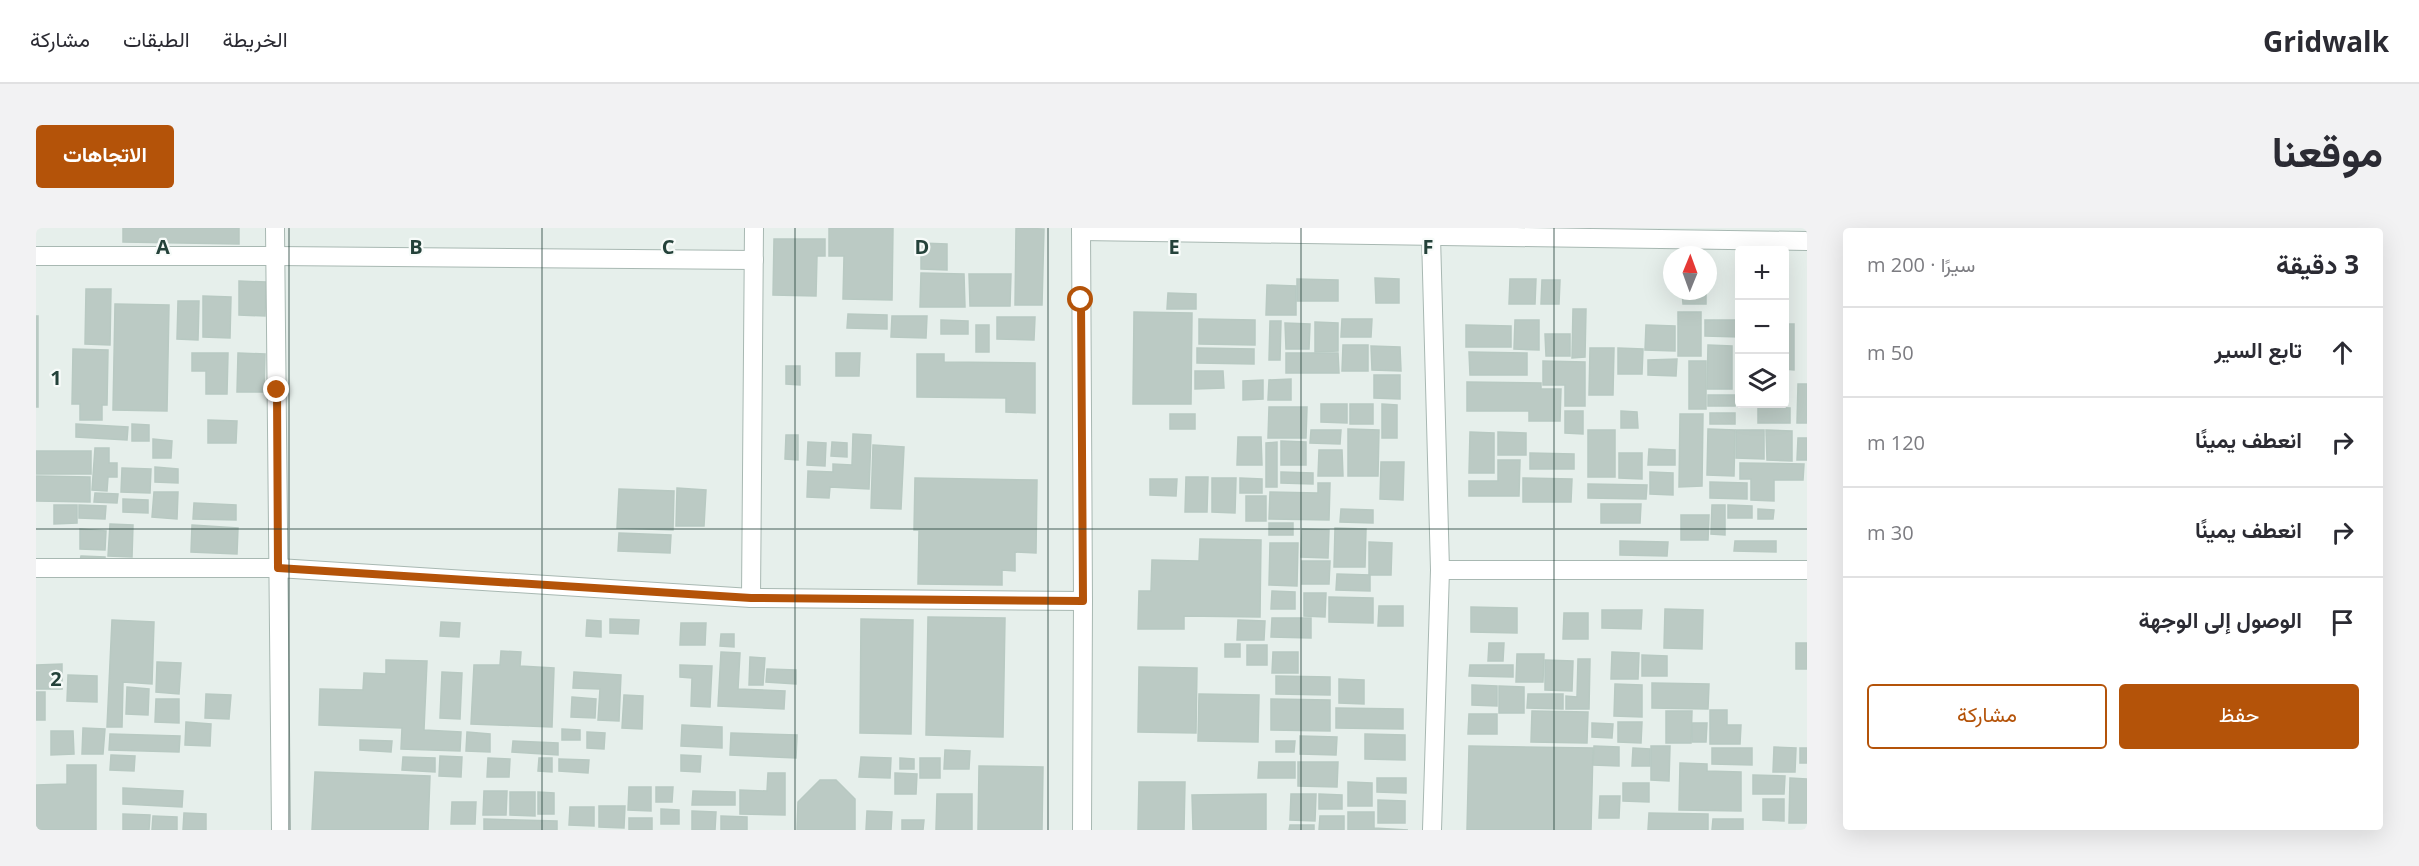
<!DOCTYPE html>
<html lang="ar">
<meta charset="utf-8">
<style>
:root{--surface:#fff;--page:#f2f2f3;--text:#2b2b33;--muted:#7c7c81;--line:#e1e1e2;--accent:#b45309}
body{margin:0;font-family:"Open Sans",Vazirmatn,sans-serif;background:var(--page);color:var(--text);direction:rtl}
.controls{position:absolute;right:18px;top:18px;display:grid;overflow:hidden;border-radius:6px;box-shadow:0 6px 24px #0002}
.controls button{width:54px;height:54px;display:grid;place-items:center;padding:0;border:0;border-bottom:2px solid var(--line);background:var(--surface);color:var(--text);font:30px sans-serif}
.compass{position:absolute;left:1627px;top:18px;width:54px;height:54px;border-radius:50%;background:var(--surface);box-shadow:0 6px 24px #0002;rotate:1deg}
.stop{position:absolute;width:18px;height:18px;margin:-14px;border:4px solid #b45309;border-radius:50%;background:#fff}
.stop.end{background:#b45309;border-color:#fff;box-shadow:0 2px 6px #0008}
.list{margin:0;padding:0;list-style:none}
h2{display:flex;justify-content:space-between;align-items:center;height:78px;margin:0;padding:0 24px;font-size:26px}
h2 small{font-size:20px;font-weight:400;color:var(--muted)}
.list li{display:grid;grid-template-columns:39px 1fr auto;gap:18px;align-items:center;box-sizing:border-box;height:90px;padding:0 24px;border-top:2px solid var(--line)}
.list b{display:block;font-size:22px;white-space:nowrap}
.list em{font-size:20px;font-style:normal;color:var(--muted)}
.actions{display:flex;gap:12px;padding:18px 24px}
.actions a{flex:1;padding:14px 0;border:2px solid var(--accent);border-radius:6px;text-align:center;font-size:21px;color:var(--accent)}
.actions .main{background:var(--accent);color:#fff}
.icon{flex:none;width:33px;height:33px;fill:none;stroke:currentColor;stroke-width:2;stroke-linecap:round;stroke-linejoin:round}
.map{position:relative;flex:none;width:1771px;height:602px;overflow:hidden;direction:ltr;border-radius:6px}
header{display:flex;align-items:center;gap:36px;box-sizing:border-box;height:84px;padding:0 30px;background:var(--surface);border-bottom:2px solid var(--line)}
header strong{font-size:28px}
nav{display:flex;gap:33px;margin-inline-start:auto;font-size:21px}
.intro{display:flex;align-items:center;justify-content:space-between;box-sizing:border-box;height:144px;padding:0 36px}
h1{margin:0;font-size:42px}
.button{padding:15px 27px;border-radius:6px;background:var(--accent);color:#fff;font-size:21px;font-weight:700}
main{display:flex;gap:36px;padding:0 36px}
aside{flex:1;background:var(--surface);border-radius:6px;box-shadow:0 6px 24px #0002}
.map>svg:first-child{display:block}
.building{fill:#bbcac4;stroke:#b8c9c2;stroke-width:1.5}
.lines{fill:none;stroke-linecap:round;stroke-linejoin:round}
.minor-casing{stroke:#a8b8b2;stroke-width:20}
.minor{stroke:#fff;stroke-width:18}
.route{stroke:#b45309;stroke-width:8}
.grid{fill:none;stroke:#24423a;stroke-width:1.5;stroke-opacity:0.55}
.grid-label{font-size:20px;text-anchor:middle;font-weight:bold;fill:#24423a;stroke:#f7fbf9;stroke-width:4.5;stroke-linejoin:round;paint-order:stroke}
</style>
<header>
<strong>Gridwalk</strong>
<nav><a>الخريطة</a><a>الطبقات</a><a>مشاركة</a></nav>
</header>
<div class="intro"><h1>موقعنا</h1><a class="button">الاتجاهات</a></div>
<main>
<aside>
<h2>3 دقيقة<small>سيرًا · 200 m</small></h2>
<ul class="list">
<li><svg class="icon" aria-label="ahead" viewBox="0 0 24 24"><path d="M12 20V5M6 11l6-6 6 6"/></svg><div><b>تابع السير</b></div><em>50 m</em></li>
<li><svg class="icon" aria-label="right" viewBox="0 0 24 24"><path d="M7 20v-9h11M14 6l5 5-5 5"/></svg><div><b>انعطف يمينًا</b></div><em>120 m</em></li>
<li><svg class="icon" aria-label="right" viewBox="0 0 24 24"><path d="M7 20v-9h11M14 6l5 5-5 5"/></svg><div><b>انعطف يمينًا</b></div><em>30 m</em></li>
<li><svg class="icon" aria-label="arrive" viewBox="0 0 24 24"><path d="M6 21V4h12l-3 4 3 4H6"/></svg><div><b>الوصول إلى الوجهة</b></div></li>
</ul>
<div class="actions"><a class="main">حفظ</a><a>مشاركة</a></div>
</aside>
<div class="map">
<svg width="1771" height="602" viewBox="0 0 1771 602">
<rect width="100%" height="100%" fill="#e6efeb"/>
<g class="building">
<polygon points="87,0 203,0 203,16 87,14"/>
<polygon points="793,0 857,0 856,72 807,71 808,28 793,28"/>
<polygon points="980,0 1008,1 1006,77 979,77"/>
<polygon points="738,11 789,11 789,28 781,28 780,68 737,67"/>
<polygon points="885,15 911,16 911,42 885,41"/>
<polygon points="885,45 928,46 929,79 884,79"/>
<polygon points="933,46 975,46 974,78 934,78"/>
<polygon points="1339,50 1363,51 1363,75 1340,75"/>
<polygon points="1261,51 1302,52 1302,73 1261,73"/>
<polygon points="1474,51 1500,51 1499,76 1473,76"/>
<polygon points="1506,52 1524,52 1523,76 1505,76"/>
<polygon points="203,53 230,54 229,88 203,87"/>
<polygon points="1231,57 1260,58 1260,87 1230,87"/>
<polygon points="50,61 75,61 74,117 49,116"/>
<polygon points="1646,63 1670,63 1670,76 1647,76"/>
<polygon points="1132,65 1160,66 1160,81 1131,81"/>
<polygon points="167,68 195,69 194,110 167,109"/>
<polygon points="142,73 163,73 162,112 141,111"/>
<polygon points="79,76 133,77 131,183 77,182"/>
<polygon points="1537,81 1550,81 1549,129 1536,130"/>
<polygon points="1098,84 1156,85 1155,176 1097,176"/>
<rect x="1642" y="84" width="23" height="44"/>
<polygon points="812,86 851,87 851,101 811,100"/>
<rect x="0" y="88" width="2" height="91"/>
<polygon points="856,88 891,88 890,110 855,109"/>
<polygon points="961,89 999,89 998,112 961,111"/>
<polygon points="1163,91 1219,92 1219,117 1163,116"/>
<polygon points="1306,91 1336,91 1335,109 1305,109"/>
<polygon points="905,92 932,93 932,106 905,106"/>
<polygon points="1479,92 1503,92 1503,122 1478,121"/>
<polygon points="1669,92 1704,92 1704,109 1669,108"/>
<polygon points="1234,93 1245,93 1244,132 1233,132"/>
<polygon points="1279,94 1302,95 1302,123 1279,124"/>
<polygon points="1249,95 1274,96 1273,121 1250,121"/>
<polygon points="1748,96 1758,96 1758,142 1748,141"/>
<rect x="940" y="97" width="13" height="27"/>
<polygon points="1430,97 1475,98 1475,119 1430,119"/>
<polygon points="1610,97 1639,98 1639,123 1609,122"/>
<polygon points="1509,106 1534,106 1534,128 1510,128"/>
<rect x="1702" y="115" width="2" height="24"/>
<polygon points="1307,117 1332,117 1332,143 1306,143"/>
<polygon points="1672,117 1696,118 1696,161 1671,161"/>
<polygon points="1335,118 1364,119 1365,143 1336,142"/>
<polygon points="1161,120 1218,121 1218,136 1161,135"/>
<polygon points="1554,120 1578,120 1577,167 1553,167"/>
<polygon points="1582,120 1607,121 1606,146 1582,146"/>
<polygon points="37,121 72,122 71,177 66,177 66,192 44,192 44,176 36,176"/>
<polygon points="1433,124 1491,125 1491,147 1434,147"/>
<polygon points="156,125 192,125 191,166 170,166 170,143 156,143"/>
<polygon points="202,125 229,126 228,164 201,164"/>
<polygon points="800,125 824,125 823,148 800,148"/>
<polygon points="1250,125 1302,125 1303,145 1250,145"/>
<polygon points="881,126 908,126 908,134 999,135 999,185 970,184 970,170 881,169"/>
<polygon points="1641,131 1640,148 1612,147 1612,132"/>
<polygon points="1507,133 1549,134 1549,178 1529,178 1529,157 1507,157"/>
<rect x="1653" y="133" width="17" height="48"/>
<polygon points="750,138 764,138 764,157 750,156"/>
<polygon points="1159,143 1187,143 1188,160 1159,161"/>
<polygon points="1338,147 1364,147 1364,171 1338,170"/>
<polygon points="1255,151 1255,172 1232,172 1233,152"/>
<polygon points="1227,152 1227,171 1207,172 1207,153"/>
<polygon points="1431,154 1505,155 1505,161 1525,161 1524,193 1493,193 1493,183 1431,183"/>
<polygon points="1762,156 1771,156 1771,195 1761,195"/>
<rect x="1748" y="166" width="4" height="9"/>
<rect x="1672" y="167" width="27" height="11"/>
<polygon points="1285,176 1311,176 1311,195 1285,194"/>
<rect x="1314" y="176" width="23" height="20"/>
<polygon points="1346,176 1361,177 1361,210 1346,210"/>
<polygon points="1233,179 1271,179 1270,210 1232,210"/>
<polygon points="1722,179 1754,180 1754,195 1722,195"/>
<polygon points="1529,183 1547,183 1547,206 1529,205"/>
<polygon points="1585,183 1601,184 1602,200 1585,200"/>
<rect x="1674" y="185" width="25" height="11"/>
<rect x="1134" y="186" width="25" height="15"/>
<polygon points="1644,186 1667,186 1666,258 1643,259"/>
<polygon points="172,192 201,193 200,215 172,215"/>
<polygon points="40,196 92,199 91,212 40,209"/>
<polygon points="96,196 113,197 113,213 96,213"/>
<polygon points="1312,201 1343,202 1342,248 1312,248"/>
<polygon points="1672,201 1699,202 1698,248 1671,247"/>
<polygon points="1275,202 1305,202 1304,216 1274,215"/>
<rect x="1552" y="202" width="27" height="47"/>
<polygon points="1700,202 1728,202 1728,231 1700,230"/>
<polygon points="1730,202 1756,203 1756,233 1731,232"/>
<polygon points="1434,204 1458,205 1458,245 1433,245"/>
<polygon points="1462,204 1490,205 1490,227 1462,227"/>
<polygon points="817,206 835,207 833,261 794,259 793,270 771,269 772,243 797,244 797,236 816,237"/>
<polygon points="750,207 762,207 762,232 749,231"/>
<polygon points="1202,209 1225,209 1226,237 1201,237"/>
<polygon points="1762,210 1771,210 1771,232 1761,232"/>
<polygon points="117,211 136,213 135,230 117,230"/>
<polygon points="1245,213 1270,214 1270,237 1245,237"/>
<polygon points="772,214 790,215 789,238 771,237"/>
<polygon points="796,214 811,215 811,229 795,228"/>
<polygon points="1241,214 1241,259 1230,259 1230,215"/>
<polygon points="837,217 868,219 865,281 835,280"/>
<polygon points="59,220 73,220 73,235 81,235 81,249 72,249 71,263 56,262"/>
<polygon points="1613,221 1639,222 1639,237 1612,237"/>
<polygon points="1283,222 1306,222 1307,248 1282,248"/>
<rect x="0" y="223" width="55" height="23"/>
<polygon points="1494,225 1538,226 1538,241 1494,241"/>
<polygon points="1583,225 1606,225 1606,251 1583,250"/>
<polygon points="1462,232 1484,232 1483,268 1433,268 1433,253 1462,253"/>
<polygon points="1345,234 1368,234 1367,272 1344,271"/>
<polygon points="1704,235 1768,236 1767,252 1738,252 1738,273 1715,272 1715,251 1704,251"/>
<polygon points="119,239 142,241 142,255 119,254"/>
<polygon points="86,240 115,241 114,265 85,264"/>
<polygon points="1245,244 1277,245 1277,256 1245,255"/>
<polygon points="1614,244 1637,245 1637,267 1614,266"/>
<polygon points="0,248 54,249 54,274 0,273"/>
<polygon points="1150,249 1172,249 1171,284 1149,284"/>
<polygon points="879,250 1001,252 1000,325 979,324 979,343 966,342 966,357 882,356 883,302 878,302"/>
<polygon points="1176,250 1200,250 1199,285 1176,284"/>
<polygon points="1204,250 1226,251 1226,265 1204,265"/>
<polygon points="1487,250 1536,251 1535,274 1487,274"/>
<polygon points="1114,251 1141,251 1140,268 1114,267"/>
<polygon points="1674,254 1711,255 1711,271 1674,270"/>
<polygon points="1282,255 1294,255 1293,292 1233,291 1234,264 1282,265"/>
<polygon points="1552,256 1611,257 1610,271 1552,270"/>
<polygon points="641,260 670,262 668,298 640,298"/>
<polygon points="583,261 638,263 637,302 581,300"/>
<polygon points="118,264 142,264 141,291 116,289"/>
<polygon points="59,265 82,266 81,275 58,274"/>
<rect x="1210" y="268" width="20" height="25"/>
<polygon points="87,271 112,272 112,285 87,284"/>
<polygon points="158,275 200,277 200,292 157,291"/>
<polygon points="1565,276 1605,276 1604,295 1565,295"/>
<polygon points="18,277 41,277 41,295 18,296"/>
<polygon points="43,277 70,278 69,291 43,290"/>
<polygon points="1676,277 1689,277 1689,307 1675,306"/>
<polygon points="1692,277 1716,278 1716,290 1692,290"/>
<polygon points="1305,281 1337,282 1337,295 1304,294"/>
<polygon points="1722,281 1738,282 1737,291 1722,291"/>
<polygon points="1645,287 1673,287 1672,312 1645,312"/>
<rect x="1233" y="295" width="24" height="12"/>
<polygon points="74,296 97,297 96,329 72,328"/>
<polygon points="156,297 202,300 201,326 155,324"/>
<polygon points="1299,300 1330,301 1329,339 1298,339"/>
<polygon points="44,301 70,303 69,322 44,321"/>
<polygon points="1266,301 1293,302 1292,330 1265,329"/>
<polygon points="583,305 635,307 634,325 582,323"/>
<polygon points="1164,311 1225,312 1224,389 1148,388 1148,401 1102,401 1103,363 1115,363 1116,332 1163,333"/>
<polygon points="1584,313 1632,314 1631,328 1584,327"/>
<polygon points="1699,313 1740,313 1740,324 1698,323"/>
<polygon points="1333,314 1356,315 1355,347 1333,347"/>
<polygon points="1234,315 1262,315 1261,358 1233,357"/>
<polygon points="45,328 69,329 69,334 44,333"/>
<polygon points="1266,333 1294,333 1293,356 1266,356"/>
<polygon points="1301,346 1334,347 1334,363 1300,362"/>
<polygon points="1236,363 1259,364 1259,381 1235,381"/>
<polygon points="1268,365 1290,365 1289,389 1268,388"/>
<polygon points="1293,369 1337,370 1337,395 1293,394"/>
<polygon points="1343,378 1367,378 1367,398 1342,398"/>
<polygon points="1435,379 1481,380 1481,405 1435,404"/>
<polygon points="1629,381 1667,382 1666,421 1628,420"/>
<polygon points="1566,382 1606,382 1605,401 1566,400"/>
<polygon points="1528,385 1552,385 1552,411 1527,411"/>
<polygon points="892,389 969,390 967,509 890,507"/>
<polygon points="1236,390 1275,390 1275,410 1235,409"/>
<polygon points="574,391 603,392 602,406 574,405"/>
<polygon points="825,391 877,392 875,506 824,505"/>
<polygon points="76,392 118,394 116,456 87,454 86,499 71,499"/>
<polygon points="551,392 565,393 565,409 550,408"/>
<polygon points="1202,392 1229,393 1228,412 1201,412"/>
<polygon points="405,394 424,395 423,409 404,408"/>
<polygon points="645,395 670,395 669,417 644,417"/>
<polygon points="685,406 698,406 698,419 684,418"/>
<polygon points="1453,415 1468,415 1467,433 1452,433"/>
<rect x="1760" y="415" width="11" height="26"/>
<rect x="1189" y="416" width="15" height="13"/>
<rect x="1211" y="417" width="20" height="20"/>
<polygon points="465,423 485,424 484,438 518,440 516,499 435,496 438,437 464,437"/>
<polygon points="685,424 704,425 702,461 749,463 748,481 682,478"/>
<polygon points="1237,424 1262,424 1262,445 1236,445"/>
<polygon points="1576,424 1603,425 1602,451 1575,451"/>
<polygon points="1481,426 1508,426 1507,454 1480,454"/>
<polygon points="1606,427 1631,428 1631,448 1606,448"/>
<polygon points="714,429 729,430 727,457 713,457"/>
<polygon points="1542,431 1554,431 1553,481 1530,481 1530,468 1541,469"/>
<polygon points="350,432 391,433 388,502 425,504 424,523 365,521 366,500 283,497 284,461 327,462 328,445 350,446"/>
<polygon points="1509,432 1537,433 1536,463 1509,462"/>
<polygon points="121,434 145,435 143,466 120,464"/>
<polygon points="26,436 26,461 0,461 0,437"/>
<polygon points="644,437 676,438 674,479 655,478 656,450 644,449"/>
<polygon points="1434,437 1477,437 1477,449 1433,448"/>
<polygon points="1103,439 1161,440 1160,505 1102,504"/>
<polygon points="731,441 760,442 760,456 730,454"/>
<polygon points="406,444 426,445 424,491 404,490"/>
<polygon points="538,444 585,447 583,493 562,492 564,461 537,460"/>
<polygon points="32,447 61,448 61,474 31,473"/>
<polygon points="1240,448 1294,449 1294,467 1240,466"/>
<polygon points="1303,451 1328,452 1328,476 1303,475"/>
<polygon points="1616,455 1673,456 1672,481 1616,480"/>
<polygon points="1579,456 1606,457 1606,489 1578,488"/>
<polygon points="1436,457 1461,458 1461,478 1436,477"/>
<polygon points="1463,458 1488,459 1488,485 1463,485"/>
<polygon points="91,459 113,461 112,487 90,486"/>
<rect x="0" y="464" width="9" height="28"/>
<polygon points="170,466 195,467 193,491 169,490"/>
<polygon points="1163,466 1223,467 1222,514 1162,513"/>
<polygon points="1492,466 1527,466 1527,481 1491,480"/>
<polygon points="588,467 607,468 606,501 586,500"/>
<polygon points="536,469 560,471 559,490 535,489"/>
<polygon points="120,471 143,471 143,495 119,494"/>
<polygon points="1235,471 1294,472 1294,503 1235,502"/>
<polygon points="1300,480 1367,481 1367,501 1300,500"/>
<polygon points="1674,482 1691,482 1691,497 1705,497 1704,516 1674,516"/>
<polygon points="1496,483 1552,484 1551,515 1495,514"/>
<polygon points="1630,483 1656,483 1655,515 1630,515"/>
<polygon points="1433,486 1461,486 1461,506 1432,506"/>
<polygon points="150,494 175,496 174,518 149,517"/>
<polygon points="1582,494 1606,494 1605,515 1582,514"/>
<polygon points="1556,495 1577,496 1576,510 1556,509"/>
<polygon points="1656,495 1671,495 1670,514 1656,514"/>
<polygon points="646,497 686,499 686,520 645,518"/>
<polygon points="47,500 69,501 67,526 46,526"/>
<polygon points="526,501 544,502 544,512 526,512"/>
<polygon points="15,503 37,503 38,526 15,527"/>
<polygon points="431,504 454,506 454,524 430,523"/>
<polygon points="551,504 569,505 568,521 551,520"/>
<polygon points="695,505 761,507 760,530 694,527"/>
<polygon points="74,506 144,508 143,524 73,522"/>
<polygon points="1329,506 1369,507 1369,532 1329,531"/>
<polygon points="1264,508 1301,509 1300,527 1264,526"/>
<polygon points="324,512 356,513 355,524 324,522"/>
<polygon points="477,513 522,515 522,527 476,524"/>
<polygon points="1240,513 1259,513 1258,524 1240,524"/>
<polygon points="1433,518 1557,520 1555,602 1431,602"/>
<polygon points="1558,518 1583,519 1583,538 1557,537"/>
<polygon points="1615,518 1634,518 1633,553 1615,552"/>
<polygon points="1738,519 1760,520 1759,544 1737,544"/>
<polygon points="1597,520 1614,521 1614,538 1596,538"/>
<polygon points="1676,520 1716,520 1716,537 1676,536"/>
<rect x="1764" y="520" width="7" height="15"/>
<polygon points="909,522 934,523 933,541 908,541"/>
<polygon points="75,527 99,528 98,543 74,542"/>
<polygon points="645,527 665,528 664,544 645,543"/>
<polygon points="404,528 426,529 425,549 403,548"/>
<polygon points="367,529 399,530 399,544 366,542"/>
<polygon points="825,529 855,530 854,550 823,549"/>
<polygon points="452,530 474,531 473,549 451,549"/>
<polygon points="503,530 516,530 516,544 502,543"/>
<polygon points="864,530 878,531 878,541 864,541"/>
<rect x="884" y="530" width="20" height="20"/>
<polygon points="523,531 553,532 552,545 523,543"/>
<polygon points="1223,534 1259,534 1259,550 1222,550"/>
<polygon points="1262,534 1302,534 1301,559 1262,558"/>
<polygon points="1644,535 1671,536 1671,543 1705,544 1705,583 1643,582"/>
<polygon points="31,537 60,537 60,602 0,602 0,557 31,556"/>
<polygon points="943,538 1007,539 1006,602 942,602"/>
<polygon points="279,544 394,548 392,602 276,602"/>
<polygon points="732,545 749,545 749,587 704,586 704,562 731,563"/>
<polygon points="859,545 881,546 880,566 859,566"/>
<polygon points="1717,547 1749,548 1748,566 1717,566"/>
<polygon points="1341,550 1370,550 1370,565 1341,564"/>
<polygon points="1754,550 1771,551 1771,595 1753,595"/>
<polygon points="784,552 800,552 819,571 819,602 761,602 762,574"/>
<polygon points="1103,554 1149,554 1148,602 1102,602"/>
<polygon points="1312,554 1336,555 1336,578 1312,578"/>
<polygon points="1587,555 1613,555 1613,574 1587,573"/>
<polygon points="593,559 615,559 615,583 592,582"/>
<polygon points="620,559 637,559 636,574 620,574"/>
<polygon points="87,560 147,563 146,579 87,576"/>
<polygon points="448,563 471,563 470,587 447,587"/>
<polygon points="657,563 699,564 699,577 656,577"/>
<polygon points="474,564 499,564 499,588 474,587"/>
<polygon points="502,564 518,565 518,586 502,586"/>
<polygon points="901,566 936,566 936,602 900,602"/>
<polygon points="1230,566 1230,602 1157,602 1156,567"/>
<polygon points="1255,566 1280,566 1279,593 1254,592"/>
<polygon points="1283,566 1306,567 1306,581 1283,581"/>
<polygon points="1564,568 1584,568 1583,590 1563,590"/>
<polygon points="1727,571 1748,571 1748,593 1727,592"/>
<polygon points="1342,572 1369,573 1369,595 1342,595"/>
<polygon points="416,574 440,574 439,596 415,596"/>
<polygon points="563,578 589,578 588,600 563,599"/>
<polygon points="534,579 558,579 558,598 533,597"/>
<polygon points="625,581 643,582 643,596 625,596"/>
<polygon points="656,583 680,584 679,602 656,602"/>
<polygon points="831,583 856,584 855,602 830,602"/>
<polygon points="1312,584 1338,584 1338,600 1372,602 1312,602"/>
<polygon points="148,585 170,586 170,602 147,602"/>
<polygon points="1613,585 1672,586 1672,602 1612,602"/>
<polygon points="87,586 114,587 113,602 87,602"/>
<polygon points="117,588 141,589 141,602 116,602"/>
<polygon points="685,588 711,589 711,602 685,602"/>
<polygon points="1284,588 1308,588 1308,602 1283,602"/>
<rect x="593" y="590" width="23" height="12"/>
<polygon points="448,591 521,593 521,602 448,602"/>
<polygon points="1677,591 1707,591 1707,602 1676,602"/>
<polygon points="866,592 888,592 887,602 866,602"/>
<polygon points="1254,597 1278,597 1278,602 1253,602"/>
</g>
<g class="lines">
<g class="minor-casing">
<g id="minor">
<polyline points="239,0 245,602"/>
<polyline points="1045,0 1047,373 1046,602"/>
<polyline points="1045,3 1771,13"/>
<polyline points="1395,8 1404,342 1396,602"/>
<polyline points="0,28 239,28 718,32"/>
<polyline points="0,340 242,340 715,370 1047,373"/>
<polyline points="1404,342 1771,342"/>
<polyline points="715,370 718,0"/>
</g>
</g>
<use href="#minor" class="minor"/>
</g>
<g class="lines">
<polyline class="route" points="241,162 242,340 715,370 1047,373 1045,72"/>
</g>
<path class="grid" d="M253 0V602M506 0V602M759 0V602M1012 0V602M1265 0V602M1518 0V602M0 301H1771"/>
<g class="grid-label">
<text x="127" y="26">A</text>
<text x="380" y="26">B</text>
<text x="632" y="26">C</text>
<text x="886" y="26">D</text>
<text x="1138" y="26">E</text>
<text x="1392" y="26">F</text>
<text x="20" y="157">1</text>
<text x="20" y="458">2</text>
</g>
</svg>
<div class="controls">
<button>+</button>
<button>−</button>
<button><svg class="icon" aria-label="layers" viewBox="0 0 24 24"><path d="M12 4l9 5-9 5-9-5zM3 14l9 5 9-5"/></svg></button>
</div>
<svg class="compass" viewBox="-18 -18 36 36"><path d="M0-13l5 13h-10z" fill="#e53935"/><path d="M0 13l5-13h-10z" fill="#7c7c81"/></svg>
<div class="stop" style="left:1045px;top:72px"></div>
<div class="stop end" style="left:241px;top:162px"></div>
</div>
</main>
